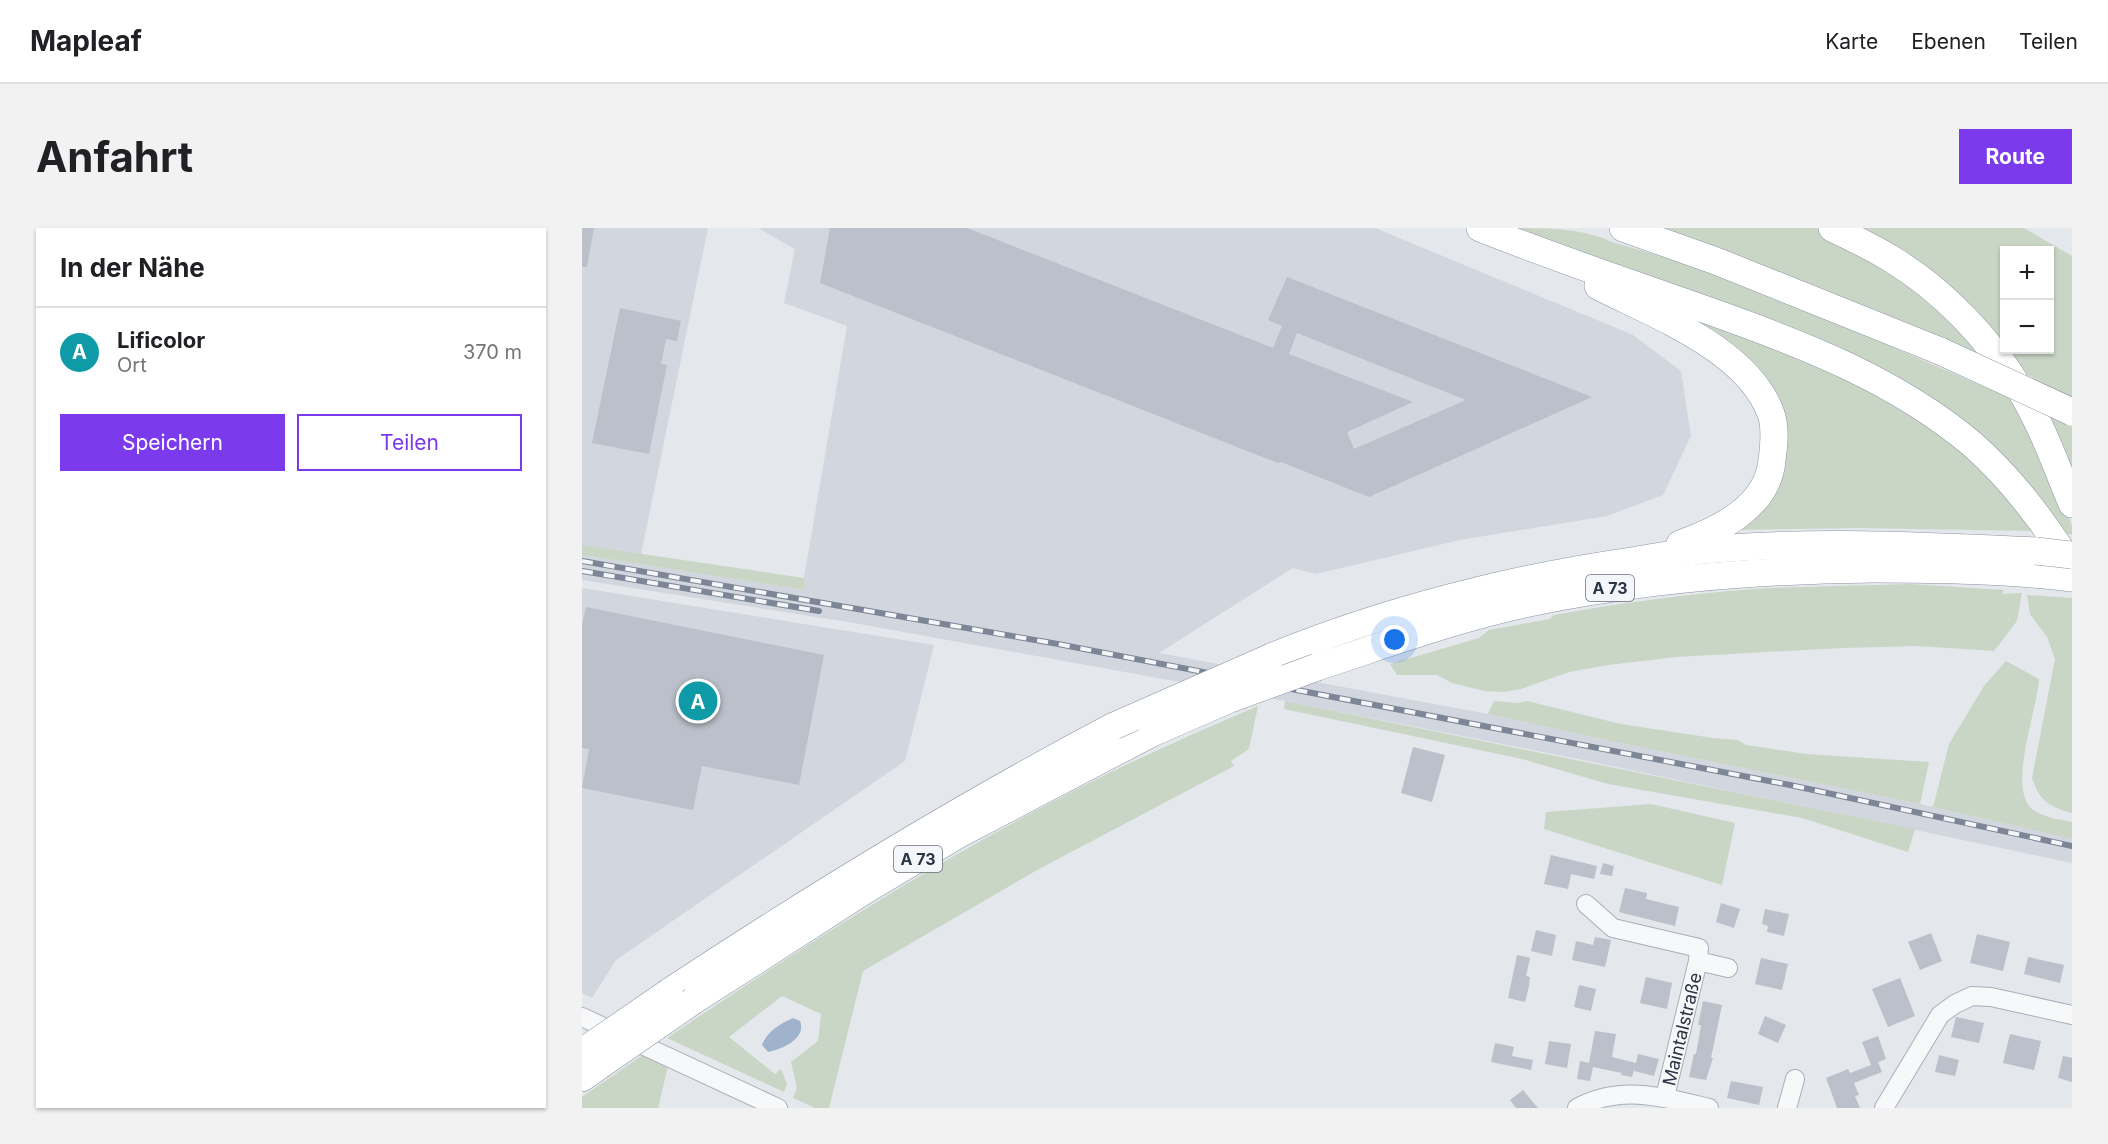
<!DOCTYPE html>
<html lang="de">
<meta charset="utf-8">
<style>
:root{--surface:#fff;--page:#f2f2f2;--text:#202124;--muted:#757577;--line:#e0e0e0;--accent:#7c3aed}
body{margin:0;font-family:Inter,sans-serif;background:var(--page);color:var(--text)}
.controls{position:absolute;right:18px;top:18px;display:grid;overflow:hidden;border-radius:0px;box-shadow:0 2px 4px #0004}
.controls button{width:54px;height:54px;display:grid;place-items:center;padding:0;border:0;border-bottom:2px solid var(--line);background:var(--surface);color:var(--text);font:30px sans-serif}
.you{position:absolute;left:813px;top:412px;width:21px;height:21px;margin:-15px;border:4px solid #fff;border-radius:50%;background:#1a73e8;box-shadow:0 0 0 9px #1a73e833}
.badge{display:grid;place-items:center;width:39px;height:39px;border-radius:50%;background:var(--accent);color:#fff;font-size:20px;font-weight:700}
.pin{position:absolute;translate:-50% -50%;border:3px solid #fff;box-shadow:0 2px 6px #0006}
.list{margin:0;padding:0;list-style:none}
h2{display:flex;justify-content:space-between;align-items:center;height:78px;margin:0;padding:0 24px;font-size:26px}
h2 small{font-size:20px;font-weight:400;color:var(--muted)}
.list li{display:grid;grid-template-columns:39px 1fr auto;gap:18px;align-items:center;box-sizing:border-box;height:90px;padding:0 24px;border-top:2px solid var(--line)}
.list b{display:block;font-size:22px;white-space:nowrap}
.list p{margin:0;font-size:20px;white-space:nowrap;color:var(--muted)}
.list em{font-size:20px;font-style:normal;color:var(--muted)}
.actions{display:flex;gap:12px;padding:18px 24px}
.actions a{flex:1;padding:14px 0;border:2px solid var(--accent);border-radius:0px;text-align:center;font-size:21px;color:var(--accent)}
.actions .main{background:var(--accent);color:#fff}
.map{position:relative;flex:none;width:1490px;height:880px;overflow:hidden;border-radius:0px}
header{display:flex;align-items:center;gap:36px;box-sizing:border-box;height:84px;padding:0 30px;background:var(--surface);border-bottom:2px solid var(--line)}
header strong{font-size:28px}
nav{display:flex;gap:33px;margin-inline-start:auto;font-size:21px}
.intro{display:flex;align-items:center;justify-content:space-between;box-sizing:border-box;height:144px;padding:0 36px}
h1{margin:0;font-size:42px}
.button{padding:15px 27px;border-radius:0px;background:var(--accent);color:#fff;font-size:21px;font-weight:700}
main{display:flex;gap:36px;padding:0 36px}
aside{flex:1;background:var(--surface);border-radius:0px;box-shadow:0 2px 4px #0004}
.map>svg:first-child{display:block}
.built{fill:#d2d6de}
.green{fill:#c9d6c5;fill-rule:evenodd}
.water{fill:#9fb4cc}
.building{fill:#bbc0ca;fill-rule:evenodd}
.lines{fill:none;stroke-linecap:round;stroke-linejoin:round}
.minor-casing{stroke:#a9aeb7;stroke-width:20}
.highway-casing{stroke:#8b94a3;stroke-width:28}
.minor{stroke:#f7f8fa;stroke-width:18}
.highway{stroke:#fff;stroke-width:27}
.rail-casing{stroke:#7d8696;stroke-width:6}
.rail{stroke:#f4f6f9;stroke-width:4;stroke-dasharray:11;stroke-linecap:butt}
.highway-bridge-casing{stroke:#8b94a3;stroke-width:28;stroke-linecap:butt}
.highway-bridge{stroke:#fff;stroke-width:27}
.labels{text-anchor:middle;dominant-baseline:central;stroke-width:5;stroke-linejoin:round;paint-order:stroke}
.shield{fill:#f4f6f9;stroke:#676e7b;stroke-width:1.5}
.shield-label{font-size:16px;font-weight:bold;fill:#2b3445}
.street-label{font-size:18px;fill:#2b3445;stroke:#f4f6f9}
</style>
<header>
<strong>Mapleaf</strong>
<nav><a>Karte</a><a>Ebenen</a><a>Teilen</a></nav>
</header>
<div class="intro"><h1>Anfahrt</h1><a class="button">Route</a></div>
<main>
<aside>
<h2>In der Nähe<small></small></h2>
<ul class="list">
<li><span class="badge" style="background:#0f9aa8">A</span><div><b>Lificolor</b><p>Ort</p></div><em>370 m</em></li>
</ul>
<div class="actions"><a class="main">Speichern</a><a>Teilen</a></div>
</aside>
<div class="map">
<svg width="1490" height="880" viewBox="0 0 1490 880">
<rect width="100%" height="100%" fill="#e4e7ec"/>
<g class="built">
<polygon points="0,0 126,0 59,326 0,317"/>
<polygon points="176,0 793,0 1051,107 1099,143 1109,208 1081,267 1025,288 878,312 734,346 711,340 577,425 906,486 1024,512 1338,576 1490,611 1490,635 1001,532 703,473 272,395 0,352 0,327 223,362 222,350 265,98 202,75 213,21"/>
<polygon points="0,360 352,417 323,533 34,732 10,770 0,765"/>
</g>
<g class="green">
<path d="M929 0C963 0 1001 0 1030 14L1099 34 1197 70 1437 174 1457 213 1490 298V306L1478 307 1397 212Z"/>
<polygon points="1077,0 1235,0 1285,23 1333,54 1412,135"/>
<path d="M1272 0H1442L1490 28V175L1475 163 1437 142ZM1422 22H1468V122H1422Z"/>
<polygon points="1112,88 1252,141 1362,207 1428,271 1453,303 1276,300 1152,302 1200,225 1143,117"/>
<polygon points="1454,180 1490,197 1490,264"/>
<polygon points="0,317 222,350 223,362 0,327"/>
<path d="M1328 356 1422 362 1420 366 1440 365 1435 393 1412 423 1336 418 1260 420 1094 429 1026 437 987 444 939 461 922 464 902 463 870 455 855 447H815L808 436 897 410 907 402 968 391 972 387C1038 375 1105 366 1172 361 1224 358 1276 358 1328 356Z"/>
<path d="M1445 367 1490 370V585C1467 579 1457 572 1450 550L1473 431 1465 409 1448 386Z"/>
<path d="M1424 433 1457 451C1455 483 1428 552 1447 578 1456 589 1477 591 1490 594V611L1351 579 1367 516 1402 458Z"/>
<polygon points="703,473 1333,601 1326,624 1220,590 1026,556 940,531 702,481"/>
<polygon points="912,473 935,475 945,473 1039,496 1131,510 1156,512 1164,517 1224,526 1347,534 1338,576 1024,512 906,486"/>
<path d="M676 478 667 521 649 533 652 538 457 641 281 743 247 880H233L211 870 215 860 209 834 236 813 239 786 200 768 147 809 193 846 199 841 205 856 202 864 85 810C211 725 339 642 474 572 540 537 608 507 676 478Z"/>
<polygon points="1069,576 1153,595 1140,657 962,601 964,584"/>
<polygon points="65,824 86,838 76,880 0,880 0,869"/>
</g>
<path class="water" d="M211 790 218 793C225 810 201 821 186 824L180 817C185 803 198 796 211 790Z"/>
<g class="building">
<polygon points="0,0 12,0 5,39 0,39"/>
<path d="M248 0H385L691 120 700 98 686 92 705 49 1010 169 787 269 699 234 696 235 238 55ZM715 105 884 172 772 221 765 204 831 174 707 126Z"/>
<polygon points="38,80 99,93 95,113 84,111 79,136 85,137 67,226 10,215"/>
<polygon points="4,379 242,427 217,557 120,538 111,582 0,560 7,521 0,520 0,397"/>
<polygon points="831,519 863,527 850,574 819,565"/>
<polygon points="969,627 1015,638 1012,651 989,646 986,661 962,656"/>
<polygon points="1021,635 1032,638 1030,648 1018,646"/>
<polygon points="1043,660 1065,665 1064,671 1097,679 1093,698 1037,684"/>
<polygon points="1139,675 1158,681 1152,700 1134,694"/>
<polygon points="1183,681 1207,686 1202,708 1185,704 1186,698 1180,696"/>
<polygon points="954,702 974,707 970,728 949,723"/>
<polygon points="1349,705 1360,733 1338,742 1326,714"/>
<polygon points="1395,706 1428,714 1421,743 1388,735"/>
<polygon points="1013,709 1029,712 1023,739 990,732 994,713 1011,717"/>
<polygon points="935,727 948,730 944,748 948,749 947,758 943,774 926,770"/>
<polygon points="1446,729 1482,737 1478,755 1442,746"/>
<polygon points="1179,730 1206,736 1200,762 1173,756"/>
<polygon points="1064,749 1090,755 1085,781 1058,775"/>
<polygon points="1318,750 1333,788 1306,799 1290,761"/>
<polygon points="997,757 1014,761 1009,783 992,779"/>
<polygon points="1121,773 1140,777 1129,830 1131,830 1124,852 1107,849 1112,826 1114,826 1119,797 1116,797"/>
<polygon points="1183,788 1204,797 1196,815 1176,806"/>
<polygon points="1374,789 1402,795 1397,815 1369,809"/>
<polygon points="1013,803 1034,806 1030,829 1054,835 1056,826 1077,831 1072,848 1052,843 1053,837 1050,849 1039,847 1040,845 1011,839 1008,853 995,851 998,833 1007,835"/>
<polygon points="1428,806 1459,813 1452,842 1421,835"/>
<polygon points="1296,808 1304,831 1296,834 1300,844 1272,855 1277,867 1273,868 1278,880 1255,880 1244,850 1266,841 1268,845 1289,837 1280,814"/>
<polygon points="967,813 989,816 985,840 963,836"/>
<polygon points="913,815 932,819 930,828 951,832 949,842 909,834"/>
<polygon points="1357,827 1377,832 1373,848 1353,844"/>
<polygon points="1481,828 1490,830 1490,854 1476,850"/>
<polygon points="1149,853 1181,859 1177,877 1145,870"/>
<polygon points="941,862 956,880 934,880 928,872"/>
</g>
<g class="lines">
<g class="minor-casing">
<g id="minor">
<polyline points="1004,676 1031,700 1117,720 1116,733"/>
<polyline points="0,789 196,880"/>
<path id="s1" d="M1083 869 1116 733 1146 740"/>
<path d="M995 880C1038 856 1082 869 1127 880"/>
<polyline points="1205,880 1213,851"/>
<polyline points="1302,880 1358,787 1373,776 1390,768 1409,769 1490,787"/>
</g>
</g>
<g class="highway-casing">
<g id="highway">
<path d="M898 0C975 31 1055 57 1133 85 1223 117 1315 153 1390 216 1430 251 1462 294 1490 339"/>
<polyline points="1041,0 1134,33 1358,123"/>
<path d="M1250 0C1271 10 1292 20 1311 32 1362 63 1408 112 1439 163 1460 198 1474 237 1490 276"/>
<path d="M1016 58C1072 87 1166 121 1189 186 1194 200 1192 217 1190 232 1186 279 1137 302 1098 316"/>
<path d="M689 429C803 382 934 349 1056 332 1079 328 1101 324 1124 322 1233 312 1345 318 1454 323"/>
<path d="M735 439C806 416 878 389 952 374 1064 351 1177 342 1291 341 1357 341 1424 342 1490 350"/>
<path d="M87 764C231 669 378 579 532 498"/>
<polyline points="111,773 282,663 379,605 570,505"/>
<polyline points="0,850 17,838"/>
</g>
</g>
<use href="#minor" class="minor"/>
<use href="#highway" class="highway"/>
<g class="rail-casing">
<g id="rail">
<polyline points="0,333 476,416 1208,557 1490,618"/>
<polyline points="0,343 237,383"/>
</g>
</g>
<use href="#rail" class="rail"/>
<g class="highway-bridge-casing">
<g id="highway-bridge">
<polyline points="1358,123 1490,184"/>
<polyline points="1454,323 1490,327"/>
<polyline points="532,498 689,429"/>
<polyline points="570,505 648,471 735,439"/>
<polyline points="0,824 87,764"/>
<polyline points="17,838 111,773"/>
</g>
</g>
<use href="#highway-bridge" class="highway-bridge"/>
</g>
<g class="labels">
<g class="shield">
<rect x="1004" y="347" width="48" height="26" rx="4.5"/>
<rect x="312" y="618" width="48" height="26" rx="4.5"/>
</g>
<g class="shield-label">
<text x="1028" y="360">A 73</text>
<text x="336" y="631">A 73</text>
</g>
<g class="street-label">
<text stroke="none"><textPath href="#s1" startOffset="70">Maintalstraße</textPath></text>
</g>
</g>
</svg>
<div class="controls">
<button>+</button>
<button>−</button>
</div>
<div class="you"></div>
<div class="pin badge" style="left:116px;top:473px;background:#0f9aa8">A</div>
</div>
</main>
